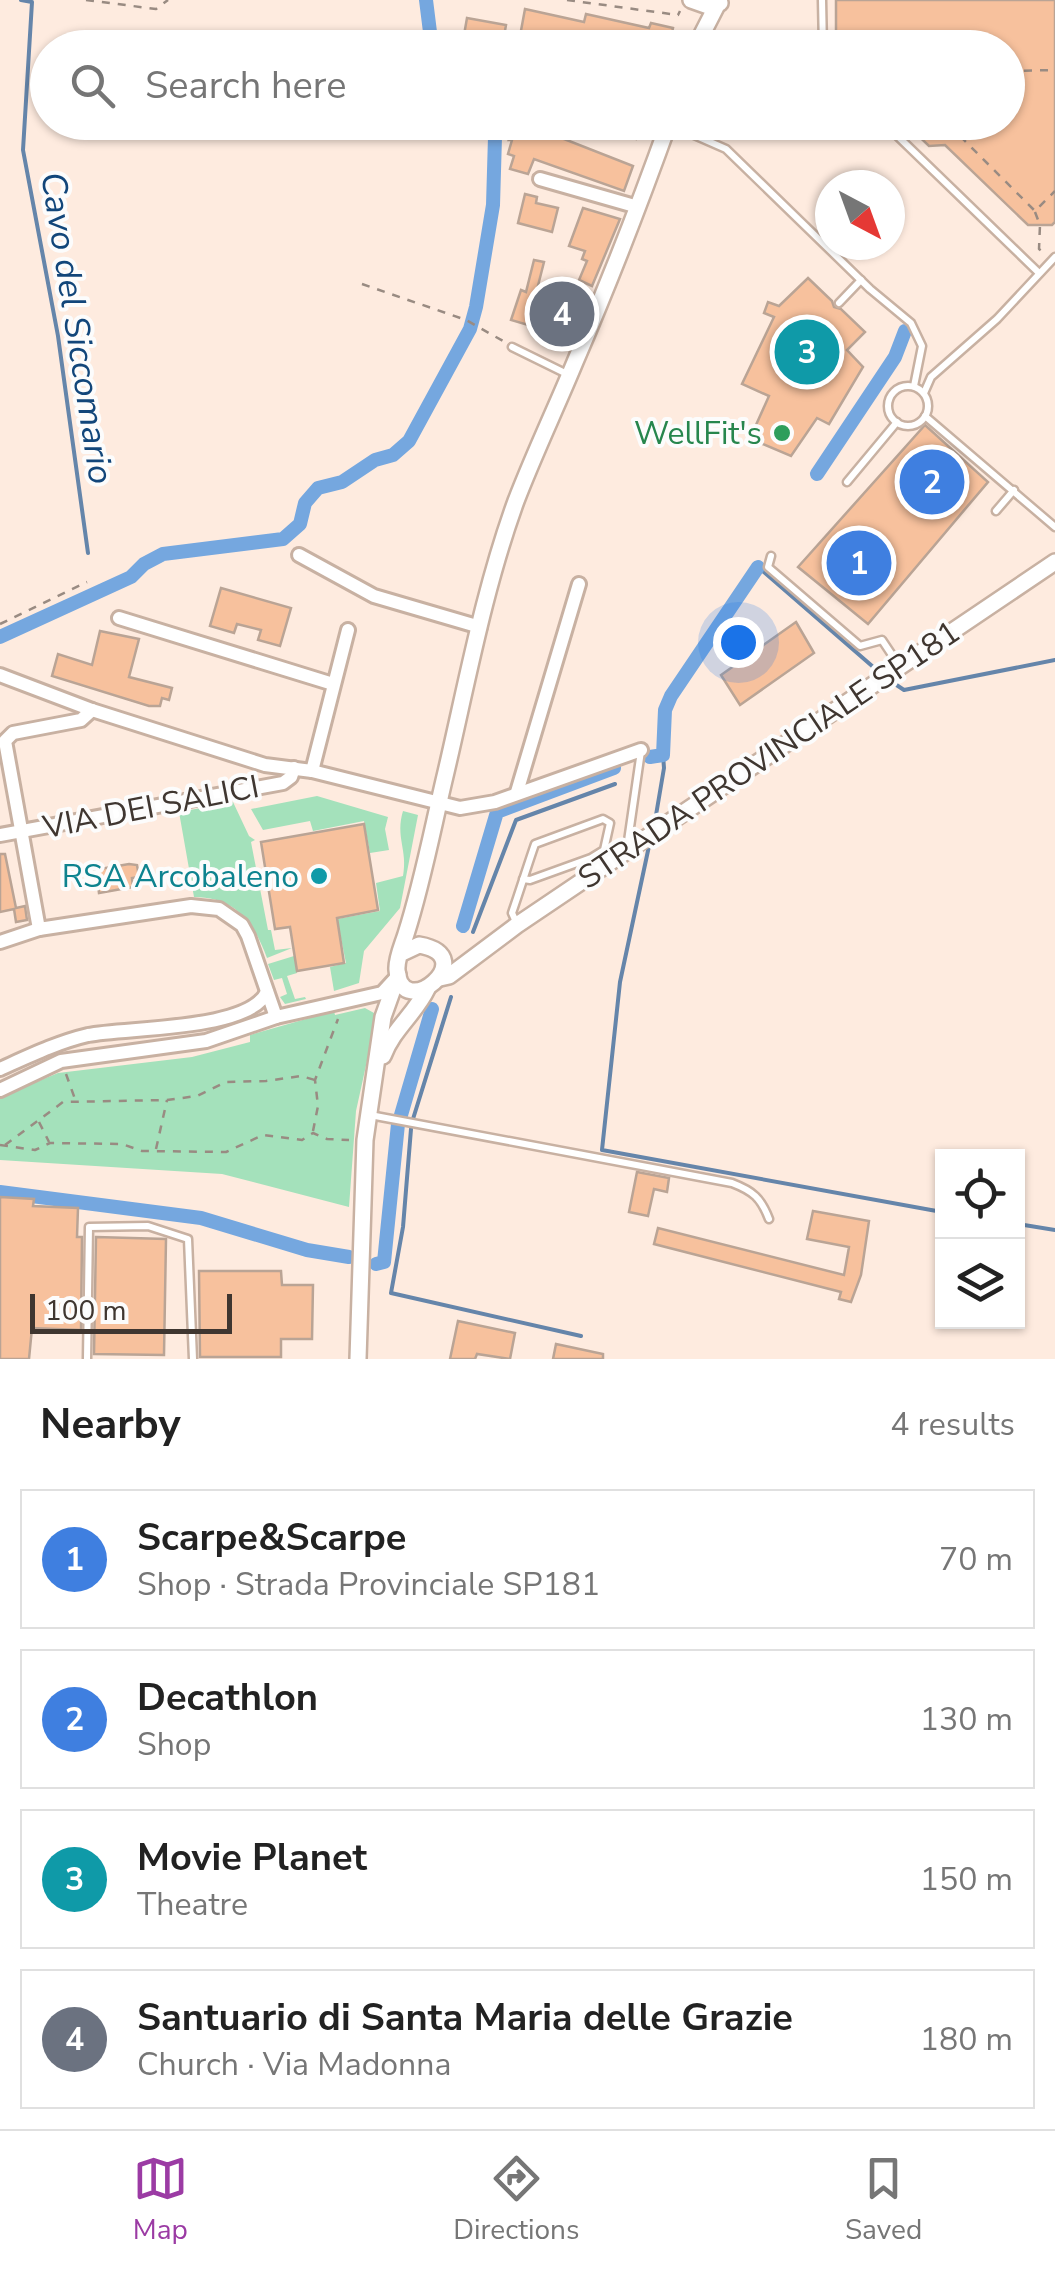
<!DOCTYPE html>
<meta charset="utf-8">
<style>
:root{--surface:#fff;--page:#f6f6f6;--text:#222;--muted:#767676;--line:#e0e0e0;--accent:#9b3ba4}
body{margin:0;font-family:"Nunito Sans",sans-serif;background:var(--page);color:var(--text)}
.controls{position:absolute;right:30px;bottom:30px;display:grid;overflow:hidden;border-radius:0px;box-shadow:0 2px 8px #0004}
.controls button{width:90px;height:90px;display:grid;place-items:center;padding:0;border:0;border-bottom:2px solid var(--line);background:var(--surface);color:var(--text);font:50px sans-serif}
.compass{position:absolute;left:815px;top:170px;width:90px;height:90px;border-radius:50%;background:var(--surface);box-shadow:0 2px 8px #0004;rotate:139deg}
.scale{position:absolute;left:30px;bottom:25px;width:202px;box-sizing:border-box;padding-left:10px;border:5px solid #3f3630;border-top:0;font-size:28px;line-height:35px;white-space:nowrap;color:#3f3630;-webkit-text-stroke:8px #fcfcfc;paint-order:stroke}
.you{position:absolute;left:738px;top:642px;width:35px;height:35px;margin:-25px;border:8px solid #fff;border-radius:50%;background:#1a73e8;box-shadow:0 0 0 15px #1a73e833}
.badge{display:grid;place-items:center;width:65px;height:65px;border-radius:50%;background:var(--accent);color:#fff;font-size:32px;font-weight:700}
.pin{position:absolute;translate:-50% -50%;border:5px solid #fff;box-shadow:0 2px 10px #0006}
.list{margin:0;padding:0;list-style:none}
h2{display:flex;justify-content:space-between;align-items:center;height:130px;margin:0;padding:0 40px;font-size:42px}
h2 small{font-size:32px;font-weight:400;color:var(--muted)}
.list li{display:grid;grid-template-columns:65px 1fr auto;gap:30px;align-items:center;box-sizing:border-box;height:140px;margin:0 20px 20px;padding:0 20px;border:2px solid var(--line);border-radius:0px}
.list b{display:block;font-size:38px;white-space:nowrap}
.list p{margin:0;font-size:32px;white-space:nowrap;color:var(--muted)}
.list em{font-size:32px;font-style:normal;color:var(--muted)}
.icon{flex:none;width:55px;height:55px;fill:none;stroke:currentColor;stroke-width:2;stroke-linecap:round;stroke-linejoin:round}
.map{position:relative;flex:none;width:1055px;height:1359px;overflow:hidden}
.search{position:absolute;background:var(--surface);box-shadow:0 2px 8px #0004;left:30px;right:30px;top:30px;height:110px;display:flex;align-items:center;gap:25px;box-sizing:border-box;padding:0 35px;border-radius:55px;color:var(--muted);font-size:38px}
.sheet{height:770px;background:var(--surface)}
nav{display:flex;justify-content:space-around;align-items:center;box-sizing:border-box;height:140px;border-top:2px solid var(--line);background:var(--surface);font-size:28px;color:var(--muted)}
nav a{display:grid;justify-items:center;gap:5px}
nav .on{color:var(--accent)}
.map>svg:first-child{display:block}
.green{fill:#a4e1bb}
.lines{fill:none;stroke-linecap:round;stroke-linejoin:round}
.stream{stroke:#6585aa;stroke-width:4}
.canal{stroke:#75a7df;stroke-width:14}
.building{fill:#f7c19d;stroke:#baa495;stroke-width:2.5}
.service-casing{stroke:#c8b1a2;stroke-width:11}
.minor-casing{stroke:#c8b1a2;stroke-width:18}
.tertiary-casing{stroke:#c8b1a2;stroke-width:20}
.path{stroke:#998b82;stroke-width:2.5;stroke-dasharray:8 8;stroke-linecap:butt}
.service{stroke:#fff;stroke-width:6}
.minor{stroke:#fff;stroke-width:12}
.tertiary{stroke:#fff;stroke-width:15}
.leisure-dot{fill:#2e9e5b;stroke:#fcfcfc;stroke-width:4}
.culture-dot{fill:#0f9aa8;stroke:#fcfcfc;stroke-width:4}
.labels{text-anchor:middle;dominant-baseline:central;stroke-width:8;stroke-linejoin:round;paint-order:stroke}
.leisure-label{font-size:32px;fill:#27864d;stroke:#fcfcfc;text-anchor:end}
.street-label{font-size:32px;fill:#3f3630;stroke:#fcfcfc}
.culture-label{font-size:32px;fill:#0d838f;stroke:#fcfcfc;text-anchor:end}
.water-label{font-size:35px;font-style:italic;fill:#12467a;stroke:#fcfcfc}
</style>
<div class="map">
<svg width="1055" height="1359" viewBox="0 0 1055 1359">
<rect width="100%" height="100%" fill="#feebdf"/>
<g class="green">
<polygon points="317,796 388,817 385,829 389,850 370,853 364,821 313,831 310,821 263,830 251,809"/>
<path d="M233 802 249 836 255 840 251 842 268 930H271L275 950 292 948 267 958C254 922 235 897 194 897L179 812Z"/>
<path d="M403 811 418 815 400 908 364 951 359 983 334 991 330 967 346 963 337 919 380 911 376 883 403 876C408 850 395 837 403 811Z"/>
<polygon points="294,956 297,973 287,976 295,999 305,997 306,999 285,1004 280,997 287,994 282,978 274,980 268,964"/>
<polygon points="365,1008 374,1013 376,1020 356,1111 349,1207 222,1174 0,1160 0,1097 58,1073 192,1057 250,1042 250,1035 334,1011 335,1015"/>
</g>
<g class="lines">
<g class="stream">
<polyline points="21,0 32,2 23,150 58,336 88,553"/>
<polyline points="758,567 879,672"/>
<polyline points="895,684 904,690 1055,660"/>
<polyline points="655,821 664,768 663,755"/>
<polyline points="649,846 620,982 602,1150 942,1212"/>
<polyline points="473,932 516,820 615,784"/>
<polyline points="413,1119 451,997"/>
<polyline points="411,1129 403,1227 391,1293 581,1336"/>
<polyline points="1018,1224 1055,1230"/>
</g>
<g class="canal">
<polyline points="426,0 432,48"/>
<polyline points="817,474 895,357 905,331"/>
<polyline points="0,637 131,577 144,564 163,554 283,539 300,524 305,503 318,488 342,482 375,460 393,455 409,441 470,329 476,307 493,205 495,137 486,122"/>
<polyline points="650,757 663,755 665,710 671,696 758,567"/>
<polyline points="463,926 497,812 614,768"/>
<polyline points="401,1115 432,1009"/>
<polyline points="0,1192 201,1218 307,1250 349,1257"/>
<polyline points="376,1264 384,1262 398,1124"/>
</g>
</g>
<g class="building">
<polygon points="836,0 1055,0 1055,222 1052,225 1028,225 945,145 929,146 904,122 1008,122 1008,48 836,48"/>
<polygon points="525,9 584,22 586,14 649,28 651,23 673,28 669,48 580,48 520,36"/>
<polygon points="467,18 506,25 503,42 464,35"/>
<polygon points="616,122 641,122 636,139 613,132"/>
<polygon points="516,127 559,137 633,166 624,191 534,159 528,174 510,169 514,156 508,154 512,140 509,140"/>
<polygon points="525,194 537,197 536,203 558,208 552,232 518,223"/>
<polygon points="583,208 620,219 592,286 579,280 587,261 582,259 585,251 569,246"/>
<polygon points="534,260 544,262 528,325 511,320 521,290 526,292"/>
<polygon points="808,278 832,301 834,307 841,309 865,332 847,350 863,367 829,424 817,418 791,456 758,442 756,425 769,396 742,384 774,317 764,313 768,302 779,306"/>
<polygon points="554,287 564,292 570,288 578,291 577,306 567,331 542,320"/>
<polygon points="925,425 988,482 868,624 798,567"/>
<polygon points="221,588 291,608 280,646 258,640 261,630 237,624 234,633 210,626"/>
<polygon points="796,622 814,653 740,705 721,675"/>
<polygon points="100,631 139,639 129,677 172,688 169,700 162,698 160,706 149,706 52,676 58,654 92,665"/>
<polygon points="364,824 378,910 337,918 344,963 297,971 290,927 275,929 261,842"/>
<polygon points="0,854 5,854 16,908 25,906 27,920 16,922 14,909 0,912"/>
<polygon points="129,864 137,865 139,877 132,878 133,887 99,893 98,885 90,887 88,874 95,873 94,870"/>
<polygon points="637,1172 669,1178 667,1192 654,1189 648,1216 629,1212"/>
<polygon points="0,1197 34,1199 33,1206 78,1208 77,1237 82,1237 81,1330 32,1328 29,1359 0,1359"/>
<polygon points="813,1211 869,1221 861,1275 851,1302 839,1299 841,1292 654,1244 658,1228 844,1275 849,1247 807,1239"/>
<polygon points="96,1237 166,1239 164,1355 94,1354"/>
<polygon points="199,1271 281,1271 282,1285 313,1285 312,1339 281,1339 281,1357 200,1357"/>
<polygon points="458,1321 515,1333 510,1359 477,1354 475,1359 450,1359"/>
<polygon points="556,1344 603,1354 603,1359 553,1359"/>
</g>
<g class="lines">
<g class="service-casing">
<g id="service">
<polyline points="822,0 823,48"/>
<polyline points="794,36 806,48"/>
<polyline points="883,122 1039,273"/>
<polyline points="669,124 726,149 870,289 911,323 922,346 914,386"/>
<polyline points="839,303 861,280"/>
<polyline points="512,347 569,375"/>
<circle cx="908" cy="406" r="20"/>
<polyline points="924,393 931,377 997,319 1055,257"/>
<polyline points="925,416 1055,527"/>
<polyline points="847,482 897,422"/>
<polyline points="996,511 1014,490"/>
<polyline points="771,556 768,567 860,646 882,640 900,667"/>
<polyline points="627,848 641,751"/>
<path d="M517 924 512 913C520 890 527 867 535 844L603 819 610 823 604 850 591 858 530 880 523 879"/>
<path d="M370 1115 732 1183C753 1191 761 1198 769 1219"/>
<polyline points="87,1359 89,1227 148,1226 188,1239 193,1359"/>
</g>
</g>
<g class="minor-casing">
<g id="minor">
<polyline points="540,179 638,207"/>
<polyline points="299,555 374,596 480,627"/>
<polyline points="119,618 333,684"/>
<polyline points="0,675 92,710 265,765 312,771 460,808 495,802 641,750"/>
<polyline points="312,771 348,630"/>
<polyline points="517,792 579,584"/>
<polyline points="0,835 283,783 291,777 294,768"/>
<polyline points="39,929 5,741 13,733 81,720 92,710"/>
<polyline points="0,942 39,929 191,906 219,909 242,925 248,936 276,1017"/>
<path d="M0 1069C29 1056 58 1042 88 1035 128 1027 249 1031 267 992"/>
<polyline points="0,1090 61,1061 206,1041 276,1017 382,993 393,981"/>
</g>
</g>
<g class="tertiary-casing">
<g id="tertiary">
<polyline points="691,0 708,6 720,3"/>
<polyline points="695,48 717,5"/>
<path d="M402 953 419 945C484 956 401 1025 397 970 396 959 403 944 406 934 423 881 433 826 446 772 467 682 484 589 516 501 534 454 556 408 575 362 609 283 640 203 669 122"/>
<polyline points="440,978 449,976 517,925 1055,562"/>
<path d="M383 1056C393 1029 415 1014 427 989"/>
<polyline points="358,1359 365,1140 383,1017 398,975"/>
</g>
</g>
<g class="path">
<polyline points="86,0 156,9 168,0"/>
<polyline points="567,0 678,15 680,11"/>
<polyline points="1008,71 1055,70"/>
<polyline points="955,122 956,132 1035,211 1055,191"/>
<polyline points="1035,212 1040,225 1039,249 1043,252"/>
<polyline points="362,284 466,320 503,341"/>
<polyline points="0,624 87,582"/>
<polyline points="66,1074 75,1099"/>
<polyline points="39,1122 49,1142"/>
<polyline points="313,1131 318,1106 315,1080 338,1019"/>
<polyline points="0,1145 35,1150 50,1143 122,1144 142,1151 226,1152 263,1135 302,1140 313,1133 327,1139 349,1140"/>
<polyline points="5,1145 63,1102 167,1100 197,1096 226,1082 266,1081 301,1076 315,1080"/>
<polyline points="156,1149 167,1100"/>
</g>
<use href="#service" class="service"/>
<use href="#minor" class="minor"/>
<use href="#tertiary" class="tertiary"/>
</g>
<circle class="leisure-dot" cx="782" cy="433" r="10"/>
<circle class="culture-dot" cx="319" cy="876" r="10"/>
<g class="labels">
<g class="leisure-label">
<text x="762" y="433">WellFit's</text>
</g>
<g class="street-label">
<text transform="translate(769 755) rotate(-34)">STRADA PROVINCIALE SP181</text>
<text transform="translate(151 807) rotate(-11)">VIA DEI SALICI</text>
</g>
<g class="culture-label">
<text x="299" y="876">RSA Arcobaleno</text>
</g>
<g class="water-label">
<text transform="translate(77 328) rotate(81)">Cavo del Siccomario</text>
</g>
</g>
</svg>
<div class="controls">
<button><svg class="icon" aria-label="locate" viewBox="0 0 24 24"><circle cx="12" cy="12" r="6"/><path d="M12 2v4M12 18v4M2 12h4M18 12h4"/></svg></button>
<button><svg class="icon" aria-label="layers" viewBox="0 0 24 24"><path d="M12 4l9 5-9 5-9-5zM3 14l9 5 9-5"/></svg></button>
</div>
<svg class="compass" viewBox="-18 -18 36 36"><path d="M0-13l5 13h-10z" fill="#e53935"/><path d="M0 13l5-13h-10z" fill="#767676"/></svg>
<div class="scale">100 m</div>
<div class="you"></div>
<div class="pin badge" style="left:859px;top:563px;background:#3f7fe0">1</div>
<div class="pin badge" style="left:932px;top:482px;background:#3f7fe0">2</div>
<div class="pin badge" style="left:807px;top:352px;background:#0f9aa8">3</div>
<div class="pin badge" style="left:562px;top:314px;background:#6b7280">4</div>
<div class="search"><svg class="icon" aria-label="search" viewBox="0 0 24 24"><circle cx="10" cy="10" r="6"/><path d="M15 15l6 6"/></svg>Search here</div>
</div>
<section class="sheet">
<h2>Nearby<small>4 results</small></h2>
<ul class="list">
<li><span class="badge" style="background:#3f7fe0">1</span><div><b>Scarpe&amp;Scarpe</b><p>Shop · Strada Provinciale SP181</p></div><em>70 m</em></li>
<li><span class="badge" style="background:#3f7fe0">2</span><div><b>Decathlon</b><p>Shop</p></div><em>130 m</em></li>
<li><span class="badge" style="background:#0f9aa8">3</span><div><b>Movie Planet</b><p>Theatre</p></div><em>150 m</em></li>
<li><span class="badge" style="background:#6b7280">4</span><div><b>Santuario di Santa Maria delle Grazie</b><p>Church · Via Madonna</p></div><em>180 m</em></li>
</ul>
</section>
<nav>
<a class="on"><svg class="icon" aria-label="map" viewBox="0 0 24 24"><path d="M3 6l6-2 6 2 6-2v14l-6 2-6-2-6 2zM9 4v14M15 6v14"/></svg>Map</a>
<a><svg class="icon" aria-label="directions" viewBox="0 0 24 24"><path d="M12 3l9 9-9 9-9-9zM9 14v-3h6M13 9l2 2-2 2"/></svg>Directions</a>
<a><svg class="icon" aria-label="saved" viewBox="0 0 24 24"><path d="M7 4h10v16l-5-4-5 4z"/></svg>Saved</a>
</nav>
